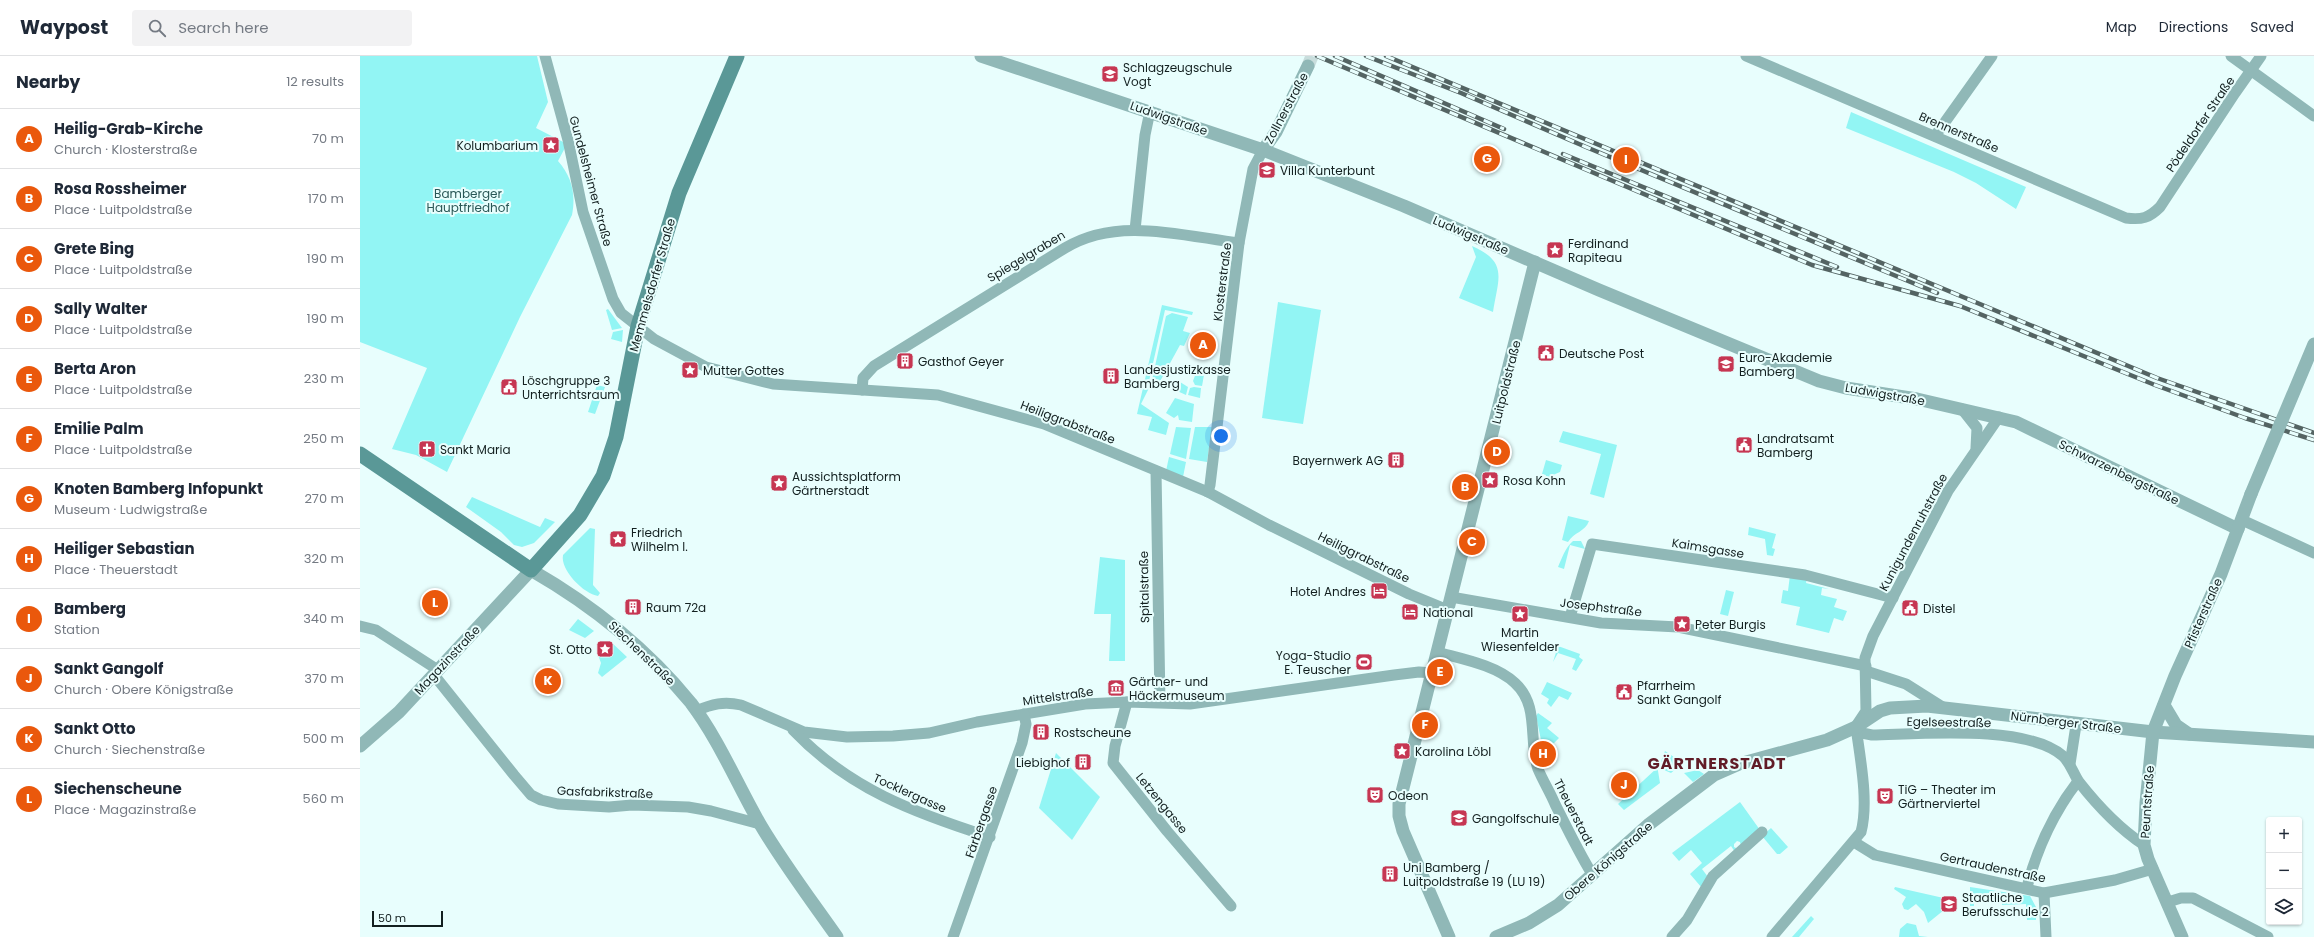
<!DOCTYPE html>
<meta charset="utf-8">
<style>
:root{--surface:#fff;--page:#f2f2f3;--text:#1f2937;--muted:#747a83;--line:#e0e1e3;--accent:#ea580c}
body{margin:0;font-family:Poppins,sans-serif;background:var(--page);color:var(--text)}
.controls{position:absolute;right:12px;bottom:12px;display:grid;overflow:hidden;border-radius:4px;box-shadow:0 1px 3px #0004}
.controls button{width:36px;height:36px;display:grid;place-items:center;padding:0;border:0;border-bottom:1px solid var(--line);background:var(--surface);color:var(--text);font:20px sans-serif}
.scale{position:absolute;left:12px;bottom:10px;width:71px;box-sizing:border-box;padding-left:4px;border:2px solid #132020;border-top:0;font-size:11px;line-height:14px;white-space:nowrap;color:#132020;-webkit-text-stroke:3px #e8fefd;paint-order:stroke}
.you{position:absolute;left:861px;top:380px;width:14px;height:14px;margin:-10px;border:3px solid #fff;border-radius:50%;background:#1a73e8;box-shadow:0 0 0 6px #1a73e833}
.badge{display:grid;place-items:center;width:26px;height:26px;border-radius:50%;background:var(--accent);color:#fff;font-size:13px;font-weight:700}
.pin{position:absolute;translate:-50% -50%;border:2px solid #fff;box-shadow:0 1px 4px #0006}
.list{margin:0;padding:0;list-style:none}
h2{display:flex;justify-content:space-between;align-items:center;height:52px;margin:0;padding:0 16px;font-size:17px}
h2 small{font-size:13px;font-weight:400;color:var(--muted)}
.list li{display:grid;grid-template-columns:26px 1fr auto;gap:12px;align-items:center;box-sizing:border-box;height:60px;padding:0 16px;border-top:1px solid var(--line)}
.list b{display:block;font-size:15px;white-space:nowrap}
.list p{margin:0;font-size:13px;white-space:nowrap;color:var(--muted)}
.list em{font-size:13px;font-style:normal;color:var(--muted)}
.icon{flex:none;width:22px;height:22px;fill:none;stroke:currentColor;stroke-width:2;stroke-linecap:round;stroke-linejoin:round}
.map{position:relative;flex:none;width:1954px;height:881px;overflow:hidden}
header{display:flex;align-items:center;gap:24px;box-sizing:border-box;height:56px;padding:0 20px;background:var(--surface);border-bottom:1px solid var(--line)}
header strong{font-size:19px}
nav{display:flex;gap:22px;margin-inline-start:auto;font-size:14px}
.search{width:280px;height:36px;background:var(--page);display:flex;align-items:center;gap:10px;box-sizing:border-box;padding:0 14px;border-radius:4px;color:var(--muted);font-size:15px}
main{display:flex}
aside{flex:1;background:var(--surface)}
.map>svg:first-child{display:block}
.green{fill:#92f5f4}
.lines{fill:none;stroke-linecap:round;stroke-linejoin:round}
.tertiary-tunnel{stroke:#c8dddc;stroke-width:13;stroke-dasharray:13 6;stroke-linecap:butt}
.minor{stroke:#90b8b7;stroke-width:11}
.tertiary{stroke:#90b8b7;stroke-width:13}
.secondary{stroke:#5a9897;stroke-width:15}
.rail-casing{stroke:#546463;stroke-width:4.5}
.rail{stroke:#e8fefd;stroke-width:3;stroke-dasharray:9;stroke-linecap:butt}
.tertiary-bridge{stroke:#90b8b7;stroke-width:13}
.labels{text-anchor:middle;dominant-baseline:central;stroke-width:4;stroke-linejoin:round;paint-order:stroke}
.poi-label{font-size:12px;fill:#132020;stroke:#e8fefd;text-anchor:start}
.street-label{font-size:12px;fill:#132020;stroke:#e8fefd}
.park-label{font-size:12px;fill:#295756;stroke:#e8fefd}
.district-label{font-size:16px;font-weight:bold;letter-spacing:1px;fill:#611c27;stroke:#e8fefd}
</style>
<header>
<strong>Waypost</strong>
<div class="search"><svg class="icon" aria-label="search" viewBox="0 0 24 24"><circle cx="10" cy="10" r="6"/><path d="M15 15l6 6"/></svg>Search here</div>
<nav><a>Map</a><a>Directions</a><a>Saved</a></nav>
</header>
<main>
<aside>
<h2>Nearby<small>12 results</small></h2>
<ul class="list">
<li><span class="badge">A</span><div><b>Heilig-Grab-Kirche</b><p>Church · Klosterstraße</p></div><em>70 m</em></li>
<li><span class="badge">B</span><div><b>Rosa Rossheimer</b><p>Place · Luitpoldstraße</p></div><em>170 m</em></li>
<li><span class="badge">C</span><div><b>Grete Bing</b><p>Place · Luitpoldstraße</p></div><em>190 m</em></li>
<li><span class="badge">D</span><div><b>Sally Walter</b><p>Place · Luitpoldstraße</p></div><em>190 m</em></li>
<li><span class="badge">E</span><div><b>Berta Aron</b><p>Place · Luitpoldstraße</p></div><em>230 m</em></li>
<li><span class="badge">F</span><div><b>Emilie Palm</b><p>Place · Luitpoldstraße</p></div><em>250 m</em></li>
<li><span class="badge">G</span><div><b>Knoten Bamberg Infopunkt</b><p>Museum · Ludwigstraße</p></div><em>270 m</em></li>
<li><span class="badge">H</span><div><b>Heiliger Sebastian</b><p>Place · Theuerstadt</p></div><em>320 m</em></li>
<li><span class="badge">I</span><div><b>Bamberg</b><p>Station</p></div><em>340 m</em></li>
<li><span class="badge">J</span><div><b>Sankt Gangolf</b><p>Church · Obere Königstraße</p></div><em>370 m</em></li>
<li><span class="badge">K</span><div><b>Sankt Otto</b><p>Church · Siechenstraße</p></div><em>500 m</em></li>
<li><span class="badge">L</span><div><b>Siechenscheune</b><p>Place · Magazinstraße</p></div><em>560 m</em></li>
</ul>
</aside>
<div class="map">
<svg width="1954" height="881" viewBox="0 0 1954 881">
<rect width="100%" height="100%" fill="#e8fefd"/>
<g class="green">
<path d="M0 0H177L188 46 176 72 207 88 198 105C212 121 216 138 212 159L160 261 87 416 56 399 32 393 67 312 0 286Z"/>
<polygon points="1491,56 1666,131 1656,153 1616,127 1594,116 1486,72"/>
<path d="M1112 190C1149 206 1138 223 1133 256L1099 242 1116 201Z"/>
<polygon points="918,246 961,254 943,368 902,362"/>
<polygon points="802,249 833,256 832,259 805,254 789,325 791,328 781,348 809,367 806,379 788,374 792,361 777,358"/>
<polygon points="248,253 262,272 252,274 246,254"/>
<polygon points="812,257 828,261 823,275 830,277 824,290 820,289 798,329 792,324 806,260"/>
<polygon points="263,274 262,286 251,283 253,276"/>
<polygon points="836,317 844,319 842,330 835,329 833,325"/>
<polygon points="820,326 828,331 826,339 815,334"/>
<polygon points="237,329 245,331 235,358 228,356"/>
<polygon points="834,331 841,332 840,342 828,339 830,332"/>
<polygon points="815,342 834,348 832,366 819,364 818,359 814,362 806,357"/>
<polygon points="816,371 831,372 826,403 810,398"/>
<polygon points="835,371 852,371 847,406 829,403"/>
<polygon points="1203,375 1257,389 1244,442 1230,438 1241,398 1199,386"/>
<polygon points="809,401 826,406 823,421 806,415"/>
<polygon points="1186,404 1202,409 1200,416 1193,419 1188,428 1184,427 1186,419 1182,418"/>
<polygon points="112,441 180,471 185,462 195,466 174,487 162,491 154,489 141,476 106,451"/>
<path d="M1208 460 1229 465C1225 476 1214 476 1208 486L1202 484Z"/>
<polygon points="1389,471 1416,478 1412,492 1415,493 1413,500 1407,499 1405,483 1388,479"/>
<path d="M230 472 235 473 233 529 240 537 238 540C224 538 200 514 203 499Z"/>
<path d="M1213 485H1221L1225 493 1210 489 1204 513 1198 511C1202 502 1205 492 1213 485Z"/>
<polygon points="740,501 765,504 765,605 749,605 751,558 734,558"/>
<polygon points="1430,519 1447,522 1446,527 1469,533 1462,532 1461,539 1477,543 1474,551 1487,555 1483,565 1474,562 1469,577 1436,569 1440,551 1421,547 1423,534 1428,535"/>
<polygon points="1366,534 1374,536 1368,560 1360,558"/>
<polygon points="218,563 234,575 225,582 209,574"/>
<polygon points="251,586 267,601 242,621 238,617 241,607 237,596"/>
<polygon points="1198,590 1220,598 1219,601 1223,604 1216,615 1212,613 1216,603 1198,597 1193,606"/>
<polygon points="1187,626 1212,637 1208,644 1199,640 1191,651 1187,647 1189,643 1181,638"/>
<polygon points="1178,657 1192,667 1187,672 1199,682 1186,695 1188,701 1185,703 1176,660"/>
<polygon points="1305,695 1323,707 1311,717 1304,714 1300,708"/>
<polygon points="696,697 740,741 712,784 679,752"/>
<polygon points="1297,709 1300,727 1264,754 1258,748 1297,712"/>
<polygon points="1338,714 1344,718 1333,726 1324,717"/>
<polygon points="1380,746 1400,774 1381,790 1380,786 1377,785 1374,788 1374,791 1378,793 1375,796 1371,790 1342,813 1348,821 1342,832 1330,818 1342,807 1331,794 1319,805 1312,797"/>
<polygon points="1411,772 1428,791 1420,798 1417,798 1402,780"/>
<polygon points="1535,831 1588,843 1584,854 1568,867 1564,856 1556,848 1548,854 1544,853 1542,848 1546,841 1534,833"/>
<polygon points="1610,831 1670,840 1676,851 1676,864 1667,864 1666,848 1642,849 1642,845 1628,845 1628,840 1614,841 1614,850 1610,850"/>
<polygon points="1451,860 1454,863 1439,881 1432,881"/>
<polygon points="1547,867 1556,869 1559,880 1568,881 1539,881 1540,873"/>
</g>
<g class="lines">
<polyline class="tertiary-tunnel" points="948,10 952,0"/>
<g class="minor">
<polyline points="185,0 208,84 223,156 253,243 261,257 294,283 346,311 413,328 578,339 684,368 848,436 909,469 1049,538 1088,554"/>
<path d="M1386 0 1766 162C1782 164 1789 162 1800 151L1875 37 1901 0"/>
<polyline points="1871,0 1954,60"/>
<polyline points="1575,80 1632,0"/>
<polyline points="775,174 785,79 790,55"/>
<path d="M502 334 503 322 514 310 705 192C757 160 823 180 879 187"/>
<polyline points="1602,353 1617,372 1616,392"/>
<polyline points="796,415 800,646"/>
<polyline points="848,436 850,429 879,187 893,113 903,94"/>
<polyline points="1882,464 1954,497"/>
<polyline points="1091,541 1241,567 1318,571 1506,610"/>
<polyline points="1210,561 1232,488 1445,519 1533,542"/>
<polyline points="0,570 16,574 78,614"/>
<path d="M1077 596C1102 603 1136 609 1155 627 1180 650 1168 684 1178 713 1183 725 1190 736 1195 748 1207 772 1218 795 1232 818"/>
<polyline points="1506,615 1546,628 1584,652"/>
<polyline points="74,619 154,719 171,739 181,744 198,748 249,751 272,749 328,751 351,755 400,768"/>
<polyline points="767,646 755,690 753,707 807,775 871,850"/>
<path d="M336 655C352 648 364 645 381 649L444 676 487 681 533 680 569 677 617 666 725 648 767 646 830 648 1034 619 1059 616 1072 617"/>
<polyline points="1496,670 1506,655 1505,602 1513,580 1588,435 1639,361"/>
<path d="M1496 671 1502 677 1512 679C1560 678 1666 668 1703 700 1711 708 1713 717 1719 726 1737 749 1760 773 1784 789"/>
<path d="M433 674C489 733 555 757 630 781"/>
<polyline points="1710,708 1716,669"/>
<polyline points="1494,786 1515,799 1684,837 1755,824 1793,813"/>
<path d="M1667 831C1677 793 1694 756 1718 725"/>
<polyline points="1684,837 1686,881"/>
<polyline points="1808,846 1821,842 1833,842 1908,881"/>
<polyline points="593,881 662,687 666,668 664,658"/>
<polyline points="1312,881 1327,864 1353,820 1402,776"/>
<path d="M1412 881 1501 776C1509 746 1500 702 1496 671"/>
</g>
<g class="tertiary">
<polyline points="621,0 903,94 1044,150 1239,234 1459,325 1486,332 1557,343 1656,366 1878,473"/>
<polyline points="903,94 916,76 948,10"/>
<polyline points="1804,649 1816,669 1829,678"/>
<path d="M0 690 39 656 171 514C232 549 286 592 331 647 359 684 377 728 400 768 423 807 451 844 477 881"/>
<polyline points="1089,881 1043,775 1039,760 1039,748 1175,206"/>
<polyline points="1136,881 1169,867 1198,849 1288,769 1354,719 1379,708 1467,684 1496,671 1520,655 1530,652 1567,650 1793,676 1954,686"/>
<polyline points="1822,881 1788,803 1784,789 1786,747 1793,676 1815,620 1861,518 1891,438"/>
</g>
<polyline class="secondary" points="0,398 171,514 220,459 243,420 256,381 278,270 319,137 377,0"/>
<g class="rail-casing">
<g id="rail">
<polyline points="957,0 1452,209 1600,250 1795,329 1885,362 1954,384"/>
<polyline points="975,0 1144,73"/>
<polyline points="1006,0 1101,37 1226,91 1577,237"/>
<polyline points="1026,0 1797,322 1954,377"/>
<polyline points="1203,98 1477,211"/>
</g>
</g>
<use href="#rail" class="rail"/>
<polyline class="tertiary-bridge" points="1891,438 1954,288"/>
</g>
<defs>
<g id="school-square" transform="scale(0.9)"><rect x="-9" y="-9" width="18" height="18" rx="4" fill="#c63652" stroke="#e8fefd"/><path d="M0-5L7-2L0 1L-7-2ZM-4 1L0 2.5L4 1V4Q0 6-4 4Z" fill="#fff"/></g>
<g id="sight-square" transform="scale(0.9)"><rect x="-9" y="-9" width="18" height="18" rx="4" fill="#c63652" stroke="#e8fefd"/><path d="M0-6L1.8-2.2L6-1.7L2.9 1.2L3.7 5.4L0 3.3L-3.7 5.4L-2.9 1.2L-6-1.7L-1.8-2.2Z" fill="#fff"/></g>
<g id="civic-square" transform="scale(0.9)"><rect x="-9" y="-9" width="18" height="18" rx="4" fill="#c63652" stroke="#e8fefd"/><path d="M-.6-6.5H3V-4.5H.6V-3L4-1V1h2V6H-6V1h2V-1L-.6-3ZM-1.2 2.5V6h2.4V2.5Z" fill="#fff"/></g>
<g id="building-square" transform="scale(0.9)"><rect x="-9" y="-9" width="18" height="18" rx="4" fill="#c63652" stroke="#e8fefd"/><path d="M-4-6H4V6H1V3H-1V6H-4ZM-2.5-4.3h1.7v1.8h-1.7ZM.8-4.3h1.7v1.8H.8ZM-2.5-1h1.7V.8h-1.7ZM.8-1h1.7V.8H.8Z" fill="#fff"/></g>
<g id="university-square" transform="scale(0.9)"><rect x="-9" y="-9" width="18" height="18" rx="4" fill="#c63652" stroke="#e8fefd"/><path d="M0-5L7-2L0 1L-7-2ZM-4 1L0 2.5L4 1V4Q0 6-4 4Z" fill="#fff"/></g>
<g id="church-square" transform="scale(0.9)"><rect x="-9" y="-9" width="18" height="18" rx="4" fill="#c63652" stroke="#e8fefd"/><path d="M-1.2-6h2.4v3.5h3.3v2.4h-3.3V6h-2.4V-.1h-3.3v-2.4h3.3Z" fill="#fff"/></g>
<g id="hotel-square" transform="scale(0.9)"><rect x="-9" y="-9" width="18" height="18" rx="4" fill="#c63652" stroke="#e8fefd"/><path d="M-6-4.5h1.5V1H6V5H4.5V3h-9V5H-6ZM-4 0a1.8 1.8 0 1 1 3.6 0ZM.5 0V-2.5h3Q6-2.5 6 0Z" fill="#fff"/></g>
<g id="stadium-square" transform="scale(0.9)"><rect x="-9" y="-9" width="18" height="18" rx="4" fill="#c63652" stroke="#e8fefd"/><path d="M0-5a6.5 5 0 1 0 0 10a6.5 5 0 1 0 0-10ZM-3.5-1.8h7v3.6h-7Z" fill="#fff"/></g>
<g id="museum-square" transform="scale(0.9)"><rect x="-9" y="-9" width="18" height="18" rx="4" fill="#c63652" stroke="#e8fefd"/><path d="M0-6L6-3V-2H-6V-3ZM-5-1h2V3h-2ZM-1-1h2V3h-2ZM3-1h2V3H3ZM-6 4H6V6H-6Z" fill="#fff"/></g>
<g id="theatre-square" transform="scale(0.9)"><rect x="-9" y="-9" width="18" height="18" rx="4" fill="#c63652" stroke="#e8fefd"/><path d="M-5-5.5Q0-4 5-5.5V0Q5 5 0 6Q-5 5-5 0ZM-3.3-2.5H-1v1.5H-3.3ZM1-2.5H3.3v1.5H1ZM-2.8 1Q0 5.5 2.8 1Z" fill="#fff"/></g>
</defs>
<g fill-rule="evenodd">
<use href="#school-square" x="750" y="18"/>
<use href="#sight-square" x="191" y="89"/>
<use href="#school-square" x="907" y="114"/>
<use href="#sight-square" x="1195" y="194"/>
<use href="#civic-square" x="1186" y="297"/>
<use href="#building-square" x="545" y="305"/>
<use href="#university-square" x="1366" y="308"/>
<use href="#sight-square" x="330" y="314"/>
<use href="#building-square" x="751" y="320"/>
<use href="#civic-square" x="149" y="331"/>
<use href="#civic-square" x="1384" y="389"/>
<use href="#church-square" x="67" y="393"/>
<use href="#building-square" x="1036" y="404"/>
<use href="#sight-square" x="1130" y="424"/>
<use href="#sight-square" x="419" y="427"/>
<use href="#sight-square" x="258" y="483"/>
<use href="#hotel-square" x="1019" y="535"/>
<use href="#building-square" x="273" y="551"/>
<use href="#civic-square" x="1550" y="552"/>
<use href="#hotel-square" x="1050" y="556"/>
<use href="#sight-square" x="1160" y="558"/>
<use href="#sight-square" x="1322" y="568"/>
<use href="#sight-square" x="245" y="593"/>
<use href="#stadium-square" x="1004" y="606"/>
<use href="#museum-square" x="756" y="632"/>
<use href="#civic-square" x="1264" y="636"/>
<use href="#building-square" x="681" y="676"/>
<use href="#sight-square" x="1042" y="695"/>
<use href="#building-square" x="723" y="706"/>
<use href="#theatre-square" x="1015" y="739"/>
<use href="#theatre-square" x="1525" y="740"/>
<use href="#school-square" x="1099" y="762"/>
<use href="#building-square" x="1030" y="818"/>
<use href="#school-square" x="1589" y="848"/>
</g>
<g class="labels">
<g class="poi-label">
<text x="763" y="11">Schlagzeugschule<tspan x="763" dy="14">Vogt</tspan></text>
<text x="178" y="89" text-anchor="end">Kolumbarium</text>
<text x="920" y="114">Villa Kunterbunt</text>
<text x="1208" y="187">Ferdinand<tspan x="1208" dy="14">Rapiteau</tspan></text>
<text x="1199" y="297">Deutsche Post</text>
<text x="1379" y="301">Euro-Akademie<tspan x="1379" dy="14">Bamberg</tspan></text>
<text x="558" y="305">Gasthof Geyer</text>
<text x="764" y="313">Landesjustizkasse<tspan x="764" dy="14">Bamberg</tspan></text>
<text x="343" y="314">Mutter Gottes</text>
<text x="162" y="324">Löschgruppe 3<tspan x="162" dy="14">Unterrichtsraum</tspan></text>
<text x="1397" y="382">Landratsamt<tspan x="1397" dy="14">Bamberg</tspan></text>
<text x="80" y="393">Sankt Maria</text>
<text x="1023" y="404" text-anchor="end">Bayernwerk AG</text>
<text x="432" y="420">Aussichtsplatform<tspan x="432" dy="14">Gärtnerstadt</tspan></text>
<text x="1143" y="424">Rosa Kohn</text>
<text x="271" y="476">Friedrich<tspan x="271" dy="14">Wilhelm I.</tspan></text>
<text x="1006" y="535" text-anchor="end">Hotel Andres</text>
<text x="286" y="551">Raum 72a</text>
<text x="1563" y="552">Distel</text>
<text x="1063" y="556">National</text>
<text x="1335" y="568">Peter Burgis</text>
<text x="1160" y="576" text-anchor="middle">Martin<tspan x="1160" dy="14">Wiesenfelder</tspan></text>
<text x="232" y="593" text-anchor="end">St. Otto</text>
<text x="991" y="599" text-anchor="end">Yoga-Studio<tspan x="991" dy="14">E. Teuscher</tspan></text>
<text x="769" y="625">Gärtner- und<tspan x="769" dy="14">Häckermuseum</tspan></text>
<text x="1277" y="629">Pfarrheim<tspan x="1277" dy="14">Sankt Gangolf</tspan></text>
<text x="694" y="676">Rostscheune</text>
<text x="1055" y="695">Karolina Löbl</text>
<text x="710" y="706" text-anchor="end">Liebighof</text>
<text x="1538" y="733">TiG – Theater im<tspan x="1538" dy="14">Gärtnerviertel</tspan></text>
<text x="1028" y="739">Odeon</text>
<text x="1112" y="762">Gangolfschule</text>
<text x="1043" y="811">Uni Bamberg /<tspan x="1043" dy="14">Luitpoldstraße 19 (LU 19)</tspan></text>
<text x="1602" y="841">Staatliche<tspan x="1602" dy="14">Berufsschule 2</tspan></text>
</g>
<g class="street-label">
<text transform="translate(926 52) rotate(-62)">Zollnerstraße</text>
<text transform="translate(809 62) rotate(19)">Ludwigstraße</text>
<text transform="translate(1840 68) rotate(-56)">Pödeldorfer Straße</text>
<text transform="translate(1599 76) rotate(23)">Brennerstraße</text>
<text transform="translate(231 125) rotate(75)">Gundelsheimer Straße</text>
<text transform="translate(1111 179) rotate(23)">Ludwigstraße</text>
<text transform="translate(666 200) rotate(-31)">Spiegelgraben</text>
<text transform="translate(862 226) rotate(-83)">Klosterstraße</text>
<text transform="translate(292 229) rotate(-74)">Memmelsdorfer Straße</text>
<text transform="translate(1146 326) rotate(-76)">Luitpoldstraße</text>
<text transform="translate(1525 338) rotate(10)">Ludwigstraße</text>
<text transform="translate(708 366) rotate(21)">Heiliggrabstraße</text>
<text transform="translate(1759 416) rotate(26)">Schwarzenbergstraße</text>
<text transform="translate(1553 476) rotate(-62)">Kunigundenruhstraße</text>
<text transform="translate(1348 492) rotate(9)">Kaimsgasse</text>
<text transform="translate(1004 501) rotate(26)">Heiliggrabstraße</text>
<text transform="translate(784 531) rotate(-91)">Spitalstraße</text>
<text transform="translate(1241 551) rotate(7)">Josephstraße</text>
<text transform="translate(1843 557) rotate(-66)">Pfisterstraße</text>
<text transform="translate(282 597) rotate(44)">Siechenstraße</text>
<text transform="translate(87 604) rotate(-47)">Magazinstraße</text>
<text transform="translate(698 640) rotate(-8)">Mittelstraße</text>
<text transform="translate(1589 666) rotate(1)">Egelseestraße</text>
<text transform="translate(1706 666) rotate(7)">Nürnberger Straße</text>
<text transform="translate(245 736) rotate(2)">Gasfabrikstraße</text>
<text transform="translate(550 737) rotate(24)">Tocklergasse</text>
<text transform="translate(1787 746) rotate(-86)">Peuntstraße</text>
<text transform="translate(802 747) rotate(51)">Letzengasse</text>
<text transform="translate(1214 756) rotate(63)">Theuerstadt</text>
<text transform="translate(621 766) rotate(-71)">Färbergasse</text>
<text transform="translate(1248 805) rotate(-41)">Obere Königstraße</text>
<text transform="translate(1633 811) rotate(12)">Gertraudenstraße</text>
</g>
<g class="park-label">
<text x="108" y="137">Bamberger<tspan x="108" dy="14">Hauptfriedhof</tspan></text>
</g>
<g class="district-label">
<text x="1357" y="707">GÄRTNERSTADT</text>
</g>
</g>
</svg>
<div class="controls">
<button>+</button>
<button>−</button>
<button><svg class="icon" aria-label="layers" viewBox="0 0 24 24"><path d="M12 4l9 5-9 5-9-5zM3 14l9 5 9-5"/></svg></button>
</div>
<div class="scale">50 m</div>
<div class="you"></div>
<div class="pin badge" style="left:843px;top:289px">A</div>
<div class="pin badge" style="left:1105px;top:431px">B</div>
<div class="pin badge" style="left:1112px;top:486px">C</div>
<div class="pin badge" style="left:1137px;top:396px">D</div>
<div class="pin badge" style="left:1080px;top:616px">E</div>
<div class="pin badge" style="left:1065px;top:669px">F</div>
<div class="pin badge" style="left:1127px;top:103px">G</div>
<div class="pin badge" style="left:1183px;top:698px">H</div>
<div class="pin badge" style="left:1266px;top:104px">I</div>
<div class="pin badge" style="left:1264px;top:729px">J</div>
<div class="pin badge" style="left:188px;top:625px">K</div>
<div class="pin badge" style="left:75px;top:547px">L</div>
</div>
</main>
